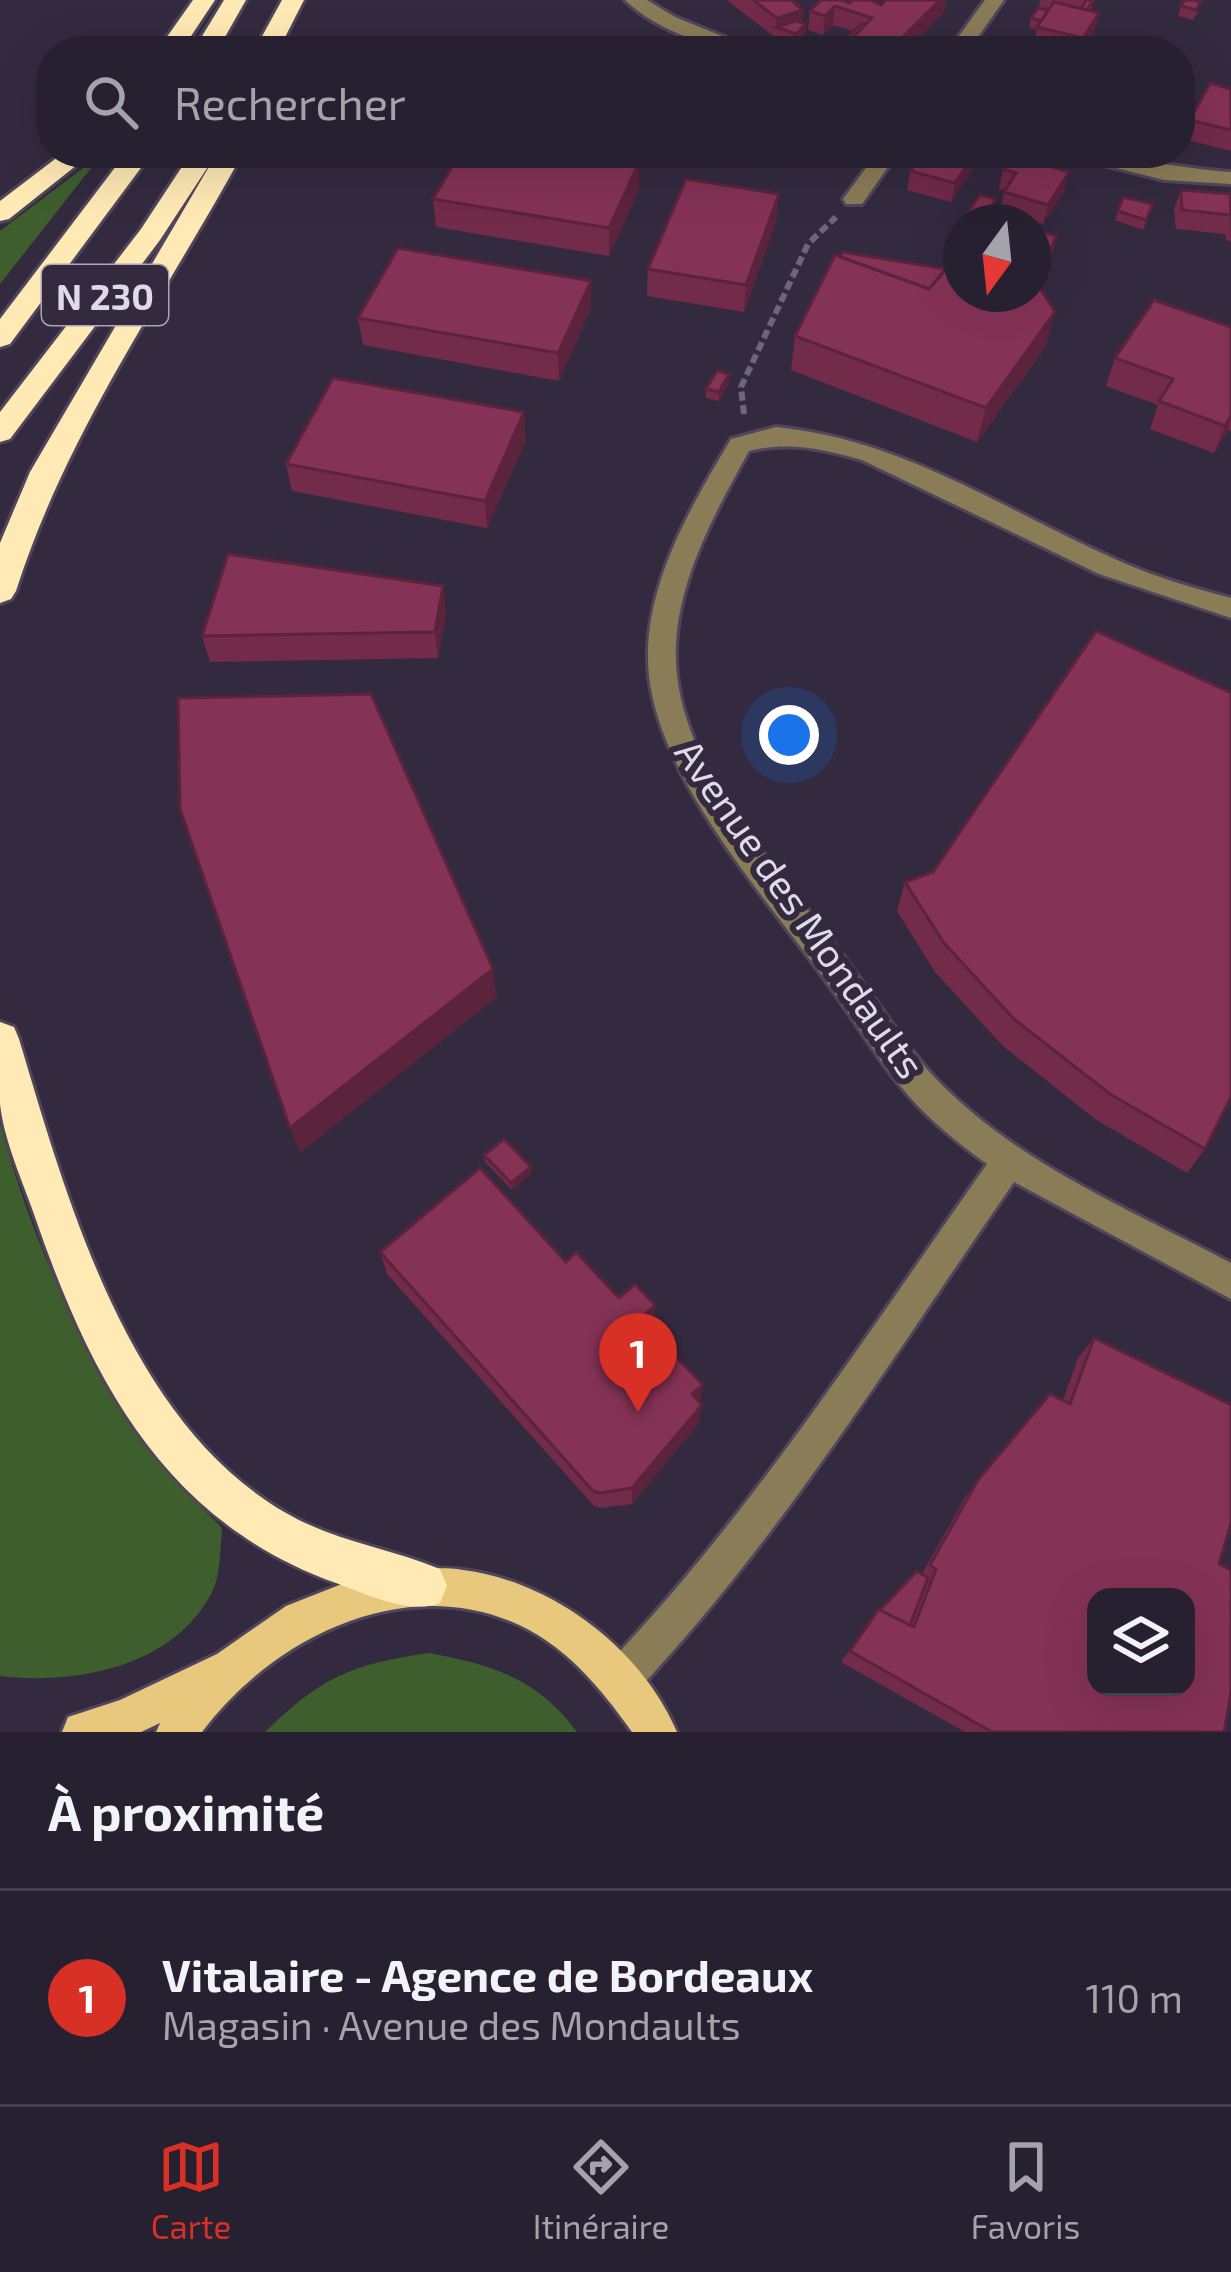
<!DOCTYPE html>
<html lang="fr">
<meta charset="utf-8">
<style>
:root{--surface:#262030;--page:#2e2838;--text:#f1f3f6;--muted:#a4a3ab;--line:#423e4c;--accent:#d93025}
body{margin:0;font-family:"Exo 2",sans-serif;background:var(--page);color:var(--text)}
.controls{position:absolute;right:36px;bottom:36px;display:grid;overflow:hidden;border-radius:24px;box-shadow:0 12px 48px #0002}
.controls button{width:108px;height:108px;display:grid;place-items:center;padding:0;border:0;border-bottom:3px solid var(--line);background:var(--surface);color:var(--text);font:60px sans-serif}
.compass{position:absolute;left:943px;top:204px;width:108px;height:108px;border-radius:50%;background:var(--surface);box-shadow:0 12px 48px #0002;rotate:195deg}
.you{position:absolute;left:789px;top:735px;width:42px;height:42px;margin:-30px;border:9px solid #fff;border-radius:50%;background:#1a73e8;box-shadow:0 0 0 18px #1a73e833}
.badge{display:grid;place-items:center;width:78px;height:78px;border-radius:50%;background:var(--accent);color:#fff;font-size:39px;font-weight:700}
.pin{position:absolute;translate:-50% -99px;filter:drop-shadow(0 3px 6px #0008)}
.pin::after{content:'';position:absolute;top:63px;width:42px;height:36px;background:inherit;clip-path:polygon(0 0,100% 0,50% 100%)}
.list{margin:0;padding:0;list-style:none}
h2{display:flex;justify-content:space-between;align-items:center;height:156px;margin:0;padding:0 48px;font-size:51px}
h2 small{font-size:39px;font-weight:400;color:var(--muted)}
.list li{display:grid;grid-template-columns:78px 1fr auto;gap:36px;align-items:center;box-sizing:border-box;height:216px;padding:0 48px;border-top:3px solid var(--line)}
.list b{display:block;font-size:45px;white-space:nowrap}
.list p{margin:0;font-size:39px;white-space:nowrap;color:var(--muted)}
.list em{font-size:39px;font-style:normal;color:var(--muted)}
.icon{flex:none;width:66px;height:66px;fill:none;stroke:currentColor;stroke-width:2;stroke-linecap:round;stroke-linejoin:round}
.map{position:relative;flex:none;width:1231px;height:1732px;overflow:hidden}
.search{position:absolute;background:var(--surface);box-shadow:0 12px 48px #0002;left:36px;right:36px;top:36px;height:132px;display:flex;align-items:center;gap:30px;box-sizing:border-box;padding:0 42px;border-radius:48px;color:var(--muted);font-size:45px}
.sheet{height:372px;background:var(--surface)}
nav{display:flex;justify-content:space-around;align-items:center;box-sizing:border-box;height:168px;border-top:3px solid var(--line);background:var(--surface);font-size:33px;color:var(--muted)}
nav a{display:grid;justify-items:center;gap:6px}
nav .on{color:var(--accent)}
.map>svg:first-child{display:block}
.green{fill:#3e5e2e}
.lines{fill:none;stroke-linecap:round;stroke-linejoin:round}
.minor-casing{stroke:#4f465b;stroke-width:6}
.major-casing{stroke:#4f465b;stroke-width:6}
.highway-casing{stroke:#4f465b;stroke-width:6}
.path{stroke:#6d6579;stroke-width:6;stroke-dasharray:9 4.5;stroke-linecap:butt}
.minor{fill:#8b7c58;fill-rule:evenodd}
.major{fill:#e7c87d;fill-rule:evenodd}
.highway{fill:#ffe9b5;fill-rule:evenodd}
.wall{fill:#722b49}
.shaded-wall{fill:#5c233c}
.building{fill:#843255;stroke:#5c233c;stroke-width:3;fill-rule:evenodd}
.labels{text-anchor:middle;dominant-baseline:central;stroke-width:12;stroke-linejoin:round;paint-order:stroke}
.shield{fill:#332a40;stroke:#aba5b6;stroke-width:3}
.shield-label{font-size:36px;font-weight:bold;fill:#dfdae8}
.street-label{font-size:39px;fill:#dfdae8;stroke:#332a40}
</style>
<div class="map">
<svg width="1231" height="1732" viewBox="0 0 1231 1732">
<rect width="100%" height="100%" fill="#332a40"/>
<g class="green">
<polygon points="87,165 91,168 0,284 0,231"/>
<path d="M0 1123C40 1271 112 1420 222 1528 220 1547 221 1575 212 1592 174 1667 76 1685 0 1676Z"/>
<path d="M429 1653C493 1665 537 1678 577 1732H265C321 1677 352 1664 429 1653Z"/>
</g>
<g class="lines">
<g class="minor-casing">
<g id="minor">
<path d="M625 0H647L675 17 759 51C714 51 657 31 625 0Z"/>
<polygon points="985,0 1004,0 968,51 948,51"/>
<polygon points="877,153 898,153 862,204 846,204 843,199"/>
<path d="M1056 153C1114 153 1172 168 1231 172V184L1164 180Z"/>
<path d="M776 427C902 439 1004 510 1117 560 1154 577 1193 588 1231 598V618L1099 574 862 460C823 449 789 441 749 451 712 518 668 596 677 675 688 776 775 865 833 942 865 984 893 1028 926 1068 1007 1159 1125 1207 1231 1263V1299L1014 1182C893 1356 781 1538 635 1693L621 1699 607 1693 601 1679 607 1665C752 1513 866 1335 987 1164 962 1146 938 1127 917 1105 884 1070 859 1027 831 988 769 900 662 786 649 676 640 592 690 508 731 439Z"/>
</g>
</g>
<g class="major-casing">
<path id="major" d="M407 1569C426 1569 445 1567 463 1570 552 1581 642 1649 677 1732H632C600 1687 563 1642 510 1621 397 1575 270 1641 202 1732H156L160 1723 141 1732H62L68 1717 120 1700 217 1654 286 1606 352 1580Z"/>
</g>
<g class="highway-casing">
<g id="highway">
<polygon points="193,0 215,0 181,51 157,51"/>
<polygon points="224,0 246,0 217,51 193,51"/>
<polygon points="282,0 304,0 278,51 254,51"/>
<polygon points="63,153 92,153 9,219 0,221 0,201"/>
<polygon points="126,153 152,153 10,344 0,347 0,319"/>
<polygon points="191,153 217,153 160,240 10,439 0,442 0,412 141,229"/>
<path d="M217 153H243C163 299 67 431 16 591L11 599 0 603V543L30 472Z"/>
<path d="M0 1022 14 1027 19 1039C68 1202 128 1422 286 1513 334 1541 389 1548 440 1569L447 1586 440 1603C409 1615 366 1594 336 1583 165 1522 91 1380 35 1217 23 1182 4 1141 0 1104 0 1077 0 1049 0 1022Z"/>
</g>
</g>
<polyline class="path" points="744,414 741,387 808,244 836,217"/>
<use href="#minor" class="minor"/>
<use href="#major" class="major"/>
<use href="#highway" class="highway"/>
</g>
<g class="wall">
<polygon points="729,0 791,0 803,10 802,22 806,24 805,33 795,44 775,37 729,2"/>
<polygon points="1040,0 1095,0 1090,11 1099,13 1094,32 1082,51 1056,51 1033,45 1037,30 1029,28 1031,18 1039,8"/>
<polygon points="850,3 881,5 945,11 905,51 837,51 838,47 853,31 833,25 823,35 808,30 810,11"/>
<polygon points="1181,6 1198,12 1193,20 1178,16"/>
<polygon points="1231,89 1231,151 1184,139 1190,120"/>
<polygon points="672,153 742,153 732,163 704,154 697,165 672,159"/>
<polygon points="639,162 639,189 609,256 436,227 433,199"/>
<polygon points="1036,162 1064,191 1043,224 999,212 1005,190 999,189 1003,169"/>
<polygon points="973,168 951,202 907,190 910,171"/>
<polygon points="1181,190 1230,194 1231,241 1226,240 1225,234 1176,229 1174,209"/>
<polygon points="779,194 776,222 744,312 647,296 648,269"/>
<polygon points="1123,197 1153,204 1143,230 1115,220"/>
<polygon points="1033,239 1055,246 1047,260 1033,256"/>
<polygon points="591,308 559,381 363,345 358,318"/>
<polygon points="1231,327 1231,431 1228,430 1214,453 1150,429 1158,405 1106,386 1115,358"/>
<polygon points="795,336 1046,346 977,442 791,370"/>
<polygon points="729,374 728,384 719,401 706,398 706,389"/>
<polygon points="526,440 487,528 292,491 286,464"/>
<polygon points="443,586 446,613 438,658 210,662 202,636"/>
<polygon points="905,882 1205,1149 1187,1173 1095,1119 1003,1046 935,972 897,911"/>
<polygon points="484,1155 531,1173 512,1190 485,1162"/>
<polygon points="380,1252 566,1262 619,1298 654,1326 650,1330 700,1403 699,1423 632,1504 600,1508 594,1506 387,1274"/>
<polygon points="1094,1338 1219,1564 1224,1732 965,1732 841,1662 879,1609 922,1574 966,1496 1050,1394 1063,1400 1078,1358"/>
</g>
<g class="shaded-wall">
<polygon points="940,0 946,0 945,11 905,51 889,51"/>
<polygon points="835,6 833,25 823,35 825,16"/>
<polygon points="803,10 801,28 806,24 805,33 795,44 796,34 776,27 777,18"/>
<polygon points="1099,13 1094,32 1082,51 1079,51 1083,38"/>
<polygon points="732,153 742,153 732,163"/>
<polygon points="975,153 976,153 973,168 951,202 955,183"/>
<polygon points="639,162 639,189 609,256 609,228"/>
<polygon points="1069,172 1064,191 1043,224 1048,205"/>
<polygon points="779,194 776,222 744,312 746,285"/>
<polygon points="996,199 994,209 985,222 981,222"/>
<polygon points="591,281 591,308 559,381 558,353"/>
<polygon points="1055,312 1046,346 977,442 986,408"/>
<polygon points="729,374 728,384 719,401 719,392"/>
<polygon points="524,412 526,440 487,528 485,501"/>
<polygon points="1231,416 1228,430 1214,453 1225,426"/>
<polygon points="443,586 446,613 438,658 435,632"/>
<polygon points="493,969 497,997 300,1153 290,1128"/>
<polygon points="531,1167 531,1173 512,1190 511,1183"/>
<polygon points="655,1305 654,1326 639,1339 640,1319"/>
<polygon points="703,1385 700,1404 692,1394"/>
<polygon points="702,1405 699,1423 632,1504 632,1488"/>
</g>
<g class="building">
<polygon points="753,0 791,0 803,10 777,18"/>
<polygon points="821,0 841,0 850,3 852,0 870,0 881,5 886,0 940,0 889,51 881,51 849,41 872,18 835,6 825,16 810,11"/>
<polygon points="1086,0 1093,0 1087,10 1081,9"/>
<polygon points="1185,0 1193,0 1201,2 1196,10 1181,6"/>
<polygon points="1054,2 1099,13 1083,38 1037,27"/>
<polygon points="1038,8 1048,10 1041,21 1031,18"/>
<polygon points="796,21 806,24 796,34 776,27"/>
<polygon points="861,24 865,25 849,41 848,50 838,47"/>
<polygon points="658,46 674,51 653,51"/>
<polygon points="1210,83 1231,89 1231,130 1190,120"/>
<polygon points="460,153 584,153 639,162 609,228 433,199"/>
<polygon points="925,153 975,153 955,183 910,171"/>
<polygon points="1015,153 1037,156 1034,162 1069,172 1048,205 1004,192 1016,173 1003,169"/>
<polygon points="686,179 779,194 746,285 648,269"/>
<polygon points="1181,190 1230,194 1231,215 1182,210"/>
<polygon points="980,195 996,199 981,222 961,222"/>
<polygon points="1123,197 1153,204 1146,220 1118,211"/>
<polygon points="1038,231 1057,236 1050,250 1033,245 1033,239"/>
<polygon points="398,248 591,281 558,353 358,318"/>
<polygon points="842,252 946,269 929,289 840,257"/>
<polygon points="835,255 929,289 958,255 961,256 961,294 1033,294 1033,281 1037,283 1055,312 986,408 795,336"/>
<polygon points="1154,300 1231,327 1231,416 1225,426 1159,401 1173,379 1115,358"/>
<polygon points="717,371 729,374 719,392 706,389"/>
<polygon points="333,378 524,412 485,501 286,464"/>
<polygon points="228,554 443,586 435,632 202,636"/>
<polygon points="1096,631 1231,693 1231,1097 1205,1149 1110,1094 1014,1019 944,943 905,882 933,872"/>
<polygon points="371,694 493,969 290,1128 180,809 178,698"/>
<polygon points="504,1139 531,1167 511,1183 484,1155"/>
<polygon points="480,1168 566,1262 576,1252 619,1298 635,1284 655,1305 640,1319 703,1385 692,1394 702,1405 632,1488 600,1493 593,1491 380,1252"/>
<path d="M1094 1338 1231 1405V1523L1219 1564 1231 1570V1693L1224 1732H992L850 1651 879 1609 914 1627 936 1569 930 1565 978 1480 1050 1394 1070 1404ZM1096 1597H1186V1687H1096Z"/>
<polygon points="917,1571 928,1578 910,1625 880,1610"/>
</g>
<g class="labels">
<rect class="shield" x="42" y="265" width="126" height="60" rx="9"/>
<g class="shield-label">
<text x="105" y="295">N 230</text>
</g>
<g class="street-label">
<text transform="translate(801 908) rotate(55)">Avenue des Mondaults</text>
</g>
</g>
</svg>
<div class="controls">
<button><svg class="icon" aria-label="layers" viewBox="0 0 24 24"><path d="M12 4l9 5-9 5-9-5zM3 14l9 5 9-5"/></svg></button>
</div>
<svg class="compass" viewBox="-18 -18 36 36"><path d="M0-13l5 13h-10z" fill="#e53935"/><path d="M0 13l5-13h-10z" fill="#a4a3ab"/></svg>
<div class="you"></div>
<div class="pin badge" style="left:638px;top:1412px">1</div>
<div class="search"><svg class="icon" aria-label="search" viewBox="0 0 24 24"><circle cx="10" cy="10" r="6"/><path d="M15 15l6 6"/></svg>Rechercher</div>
</div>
<section class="sheet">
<h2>À proximité<small></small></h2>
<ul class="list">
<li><span class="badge">1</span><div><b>Vitalaire - Agence de Bordeaux</b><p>Magasin · Avenue des Mondaults</p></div><em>110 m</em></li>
</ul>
</section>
<nav>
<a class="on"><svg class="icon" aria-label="map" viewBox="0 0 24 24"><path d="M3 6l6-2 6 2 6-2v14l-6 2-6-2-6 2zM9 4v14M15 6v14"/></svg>Carte</a>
<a><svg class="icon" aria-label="directions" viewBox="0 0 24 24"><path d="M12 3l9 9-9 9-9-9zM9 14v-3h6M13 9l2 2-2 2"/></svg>Itinéraire</a>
<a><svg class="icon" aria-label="saved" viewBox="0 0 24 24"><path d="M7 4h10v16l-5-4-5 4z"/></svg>Favoris</a>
</nav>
